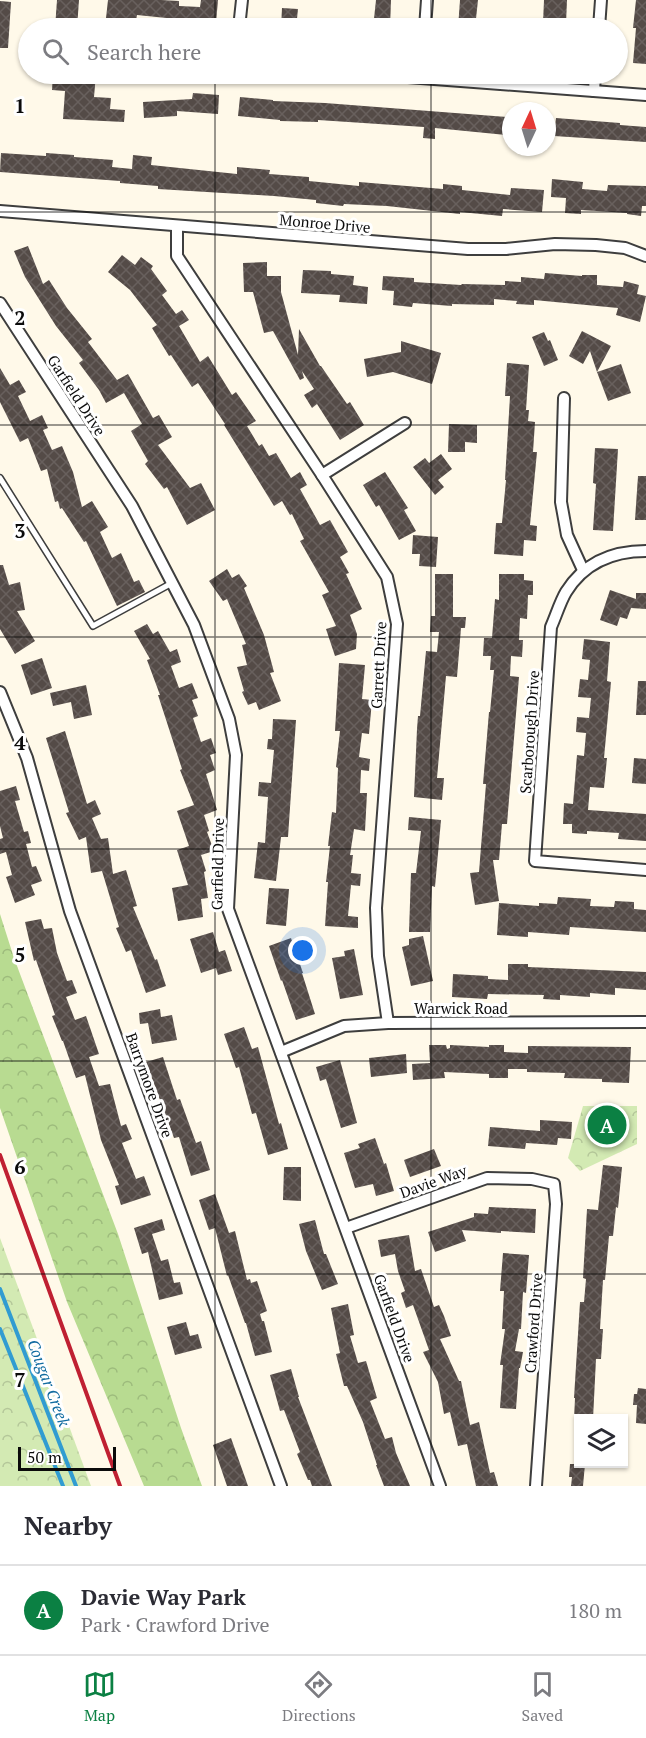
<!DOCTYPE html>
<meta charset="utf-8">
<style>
:root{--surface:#fff;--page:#f7f7f7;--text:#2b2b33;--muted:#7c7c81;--line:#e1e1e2;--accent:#0b8043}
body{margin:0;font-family:"PT Serif",serif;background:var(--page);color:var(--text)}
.controls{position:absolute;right:18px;bottom:18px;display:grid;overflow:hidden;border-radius:0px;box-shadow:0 2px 4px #0004}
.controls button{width:54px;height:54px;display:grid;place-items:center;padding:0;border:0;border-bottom:2px solid var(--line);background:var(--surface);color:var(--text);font:30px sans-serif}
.compass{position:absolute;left:502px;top:102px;width:54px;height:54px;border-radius:50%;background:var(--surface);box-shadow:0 2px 4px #0004;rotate:4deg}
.scale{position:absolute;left:18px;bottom:15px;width:98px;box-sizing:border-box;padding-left:6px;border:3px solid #0b0b0b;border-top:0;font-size:16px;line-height:21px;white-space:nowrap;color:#0b0b0b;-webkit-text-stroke:4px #fff;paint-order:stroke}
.you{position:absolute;left:303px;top:951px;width:21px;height:21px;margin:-15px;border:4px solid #fff;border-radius:50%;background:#1a73e8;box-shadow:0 0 0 9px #1a73e833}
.badge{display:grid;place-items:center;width:39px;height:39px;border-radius:50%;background:var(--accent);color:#fff;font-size:20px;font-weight:700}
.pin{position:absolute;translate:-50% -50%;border:3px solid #fff;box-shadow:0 2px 6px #0006}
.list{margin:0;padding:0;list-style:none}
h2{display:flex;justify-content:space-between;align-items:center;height:78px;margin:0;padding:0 24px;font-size:26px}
h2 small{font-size:20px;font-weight:400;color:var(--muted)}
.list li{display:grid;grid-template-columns:39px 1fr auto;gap:18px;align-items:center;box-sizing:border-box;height:90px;padding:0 24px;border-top:2px solid var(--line)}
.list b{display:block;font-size:22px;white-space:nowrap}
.list p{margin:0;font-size:20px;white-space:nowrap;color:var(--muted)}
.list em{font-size:20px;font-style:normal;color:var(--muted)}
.icon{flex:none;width:33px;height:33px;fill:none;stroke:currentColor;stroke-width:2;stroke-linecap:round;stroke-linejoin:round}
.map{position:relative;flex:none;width:646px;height:1486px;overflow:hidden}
.search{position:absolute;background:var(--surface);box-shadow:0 2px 4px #0004;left:18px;right:18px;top:18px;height:66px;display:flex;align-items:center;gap:15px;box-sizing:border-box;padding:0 21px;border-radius:33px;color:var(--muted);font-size:22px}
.sheet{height:168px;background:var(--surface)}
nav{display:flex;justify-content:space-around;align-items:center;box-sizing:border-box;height:84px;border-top:2px solid var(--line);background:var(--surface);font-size:16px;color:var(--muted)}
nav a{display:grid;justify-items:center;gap:3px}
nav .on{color:var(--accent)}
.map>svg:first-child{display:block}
.forest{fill:url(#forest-crowns)}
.park{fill:url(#park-crowns)}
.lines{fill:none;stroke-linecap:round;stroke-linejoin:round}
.stream{stroke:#319cd1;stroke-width:4}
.building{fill:url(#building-cross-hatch)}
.service-casing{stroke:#3e3e3e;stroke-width:8}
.minor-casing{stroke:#3e3e3e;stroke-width:14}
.service{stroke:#fff;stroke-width:5}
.minor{stroke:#fff;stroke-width:10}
.rail{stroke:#bf2032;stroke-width:4}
.grid{fill:none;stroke:#0b0b0b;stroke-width:1.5;stroke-opacity:0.55}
.labels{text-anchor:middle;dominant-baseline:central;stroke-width:6;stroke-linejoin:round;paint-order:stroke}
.street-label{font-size:15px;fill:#0b0b0b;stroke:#fff}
.water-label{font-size:16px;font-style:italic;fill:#126ca0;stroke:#fff}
.grid-label{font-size:20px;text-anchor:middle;font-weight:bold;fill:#0b0b0b;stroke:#fff;stroke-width:6;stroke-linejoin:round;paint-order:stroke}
</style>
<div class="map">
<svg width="646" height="1486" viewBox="0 0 646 1486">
<defs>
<pattern id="forest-crowns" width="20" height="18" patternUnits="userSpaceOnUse" patternTransform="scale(1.5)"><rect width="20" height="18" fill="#b8db91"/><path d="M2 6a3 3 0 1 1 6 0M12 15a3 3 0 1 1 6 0" fill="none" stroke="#9dbb7c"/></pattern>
<pattern id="park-crowns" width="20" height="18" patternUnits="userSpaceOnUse" patternTransform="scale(1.5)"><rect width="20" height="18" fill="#d3eab3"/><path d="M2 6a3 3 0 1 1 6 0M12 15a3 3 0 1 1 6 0" fill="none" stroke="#b4c799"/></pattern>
<pattern id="building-cross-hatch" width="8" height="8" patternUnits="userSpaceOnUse" patternTransform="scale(1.5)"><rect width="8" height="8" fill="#544b47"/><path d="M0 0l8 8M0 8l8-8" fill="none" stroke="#68605d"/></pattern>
</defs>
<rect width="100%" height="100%" fill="#fff9e9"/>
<polygon class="forest" points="0,914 14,958 118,1234 181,1428 202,1486 144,1486 67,1302 0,1108"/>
<g class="park">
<polygon points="583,1106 637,1106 637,1144 580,1171 568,1158"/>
<polygon points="0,1238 91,1486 0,1486"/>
</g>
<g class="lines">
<g class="stream">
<polyline points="0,1289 76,1486"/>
<polyline points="0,1329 63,1486"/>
</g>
</g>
<g class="building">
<polygon points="57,0 79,0 77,28 55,28"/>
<polygon points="108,0 161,0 179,1 179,6 200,7 201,0 218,0 216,23 137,15 136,21 106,18"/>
<polygon points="376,0 391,0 390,28 373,28"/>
<polygon points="460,0 478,0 475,28 458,28"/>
<polygon points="544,0 567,0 566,24 543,23"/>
<polygon points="636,0 646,0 646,64 633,63 636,28 633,28"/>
<polygon points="0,1 11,2 8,48 0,48"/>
<polygon points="282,8 298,9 296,28 281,28"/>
<polygon points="53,74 96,74 94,97 111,98 110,109 125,110 124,122 63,119 65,91 52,90"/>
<polygon points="193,93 219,95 218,114 177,111 177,116 144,118 143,102 192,99"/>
<polygon points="240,97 273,100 273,101 325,103 507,117 506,135 435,128 435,139 423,138 424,127 318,120 318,122 280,121 280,120 238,116"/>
<polygon points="556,118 620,123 620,125 646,127 646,142 554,136"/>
<polygon points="1,153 46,156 46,153 74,155 74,157 113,160 112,167 132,169 133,155 152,157 151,165 237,174 237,167 270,170 269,174 309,177 309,181 359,186 359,182 443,189 443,184 462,186 462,190 510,195 511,188 544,190 542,212 503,209 502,216 460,212 460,214 387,206 344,204 343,206 316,203 316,200 274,196 158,189 158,186 120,183 120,181 0,172"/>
<polygon points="552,179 583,182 582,189 607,191 608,185 646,186 646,206 642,206 641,216 627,214 627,213 581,210 581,214 565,213 566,198 551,197"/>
<polygon points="28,246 43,284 49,280 67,308 92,339 88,342 117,380 128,374 153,418 159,415 172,437 158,445 190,488 201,483 215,510 187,525 167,487 164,489 145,464 148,461 131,431 142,424 124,393 106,403 99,390 79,363 83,360 56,326 25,277 14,251"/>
<polygon points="122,255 135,265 141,257 153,266 151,269 167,291 162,295 176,314 182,310 189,320 179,326 200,362 208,356 232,395 236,392 256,421 247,426 259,446 262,444 269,456 276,453 291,478 300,472 307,485 300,489 320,525 330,520 348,552 340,557 349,573 346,574 362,609 350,615 357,634 356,649 335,656 326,629 336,626 322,595 329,592 300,541 304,539 292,514 290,515 282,501 274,506 224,425 225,424 198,383 192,387 171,355 169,356 152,328 157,325 130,290 108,272"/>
<polygon points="267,262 267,276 281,276 281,292 298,355 299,329 320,366 321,366 347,404 350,402 364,425 340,440 317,404 312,408 304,395 314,389 302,371 304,378 300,380 273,331 264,333 253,292 244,292 243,263"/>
<polygon points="303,270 331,271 331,274 354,276 353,285 368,287 367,304 339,302 340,295 301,293"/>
<polygon points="545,273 582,276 582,275 597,275 597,285 623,287 624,281 639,285 637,294 646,296 640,322 616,315 618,308 534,300 534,305 516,304 517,301 494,299 494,305 452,304 452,306 413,303 412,307 393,305 394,291 382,290 383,276 414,278 414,282 461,285 462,284 505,285 505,281 521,282 521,277 544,279"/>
<polygon points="582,331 611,346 597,372 590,351 583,364 569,356"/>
<polygon points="544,332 548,341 550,340 558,360 544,366 532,337"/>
<polygon points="401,341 441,353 432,384 393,372 367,377 364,359 401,352"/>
<polygon points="507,363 529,365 526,410 529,410 528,421 535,422 533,452 537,452 530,525 537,526 536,541 524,540 523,556 494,554 496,523 502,523 506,480 505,480 510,396 505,396"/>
<polygon points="621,364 631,393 608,401 597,372"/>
<polygon points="0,368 10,385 19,380 26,392 18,396 30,421 42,415 48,428 43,430 52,450 62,446 73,472 82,507 92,501 108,527 100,532 112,558 121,553 134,582 139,580 145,592 117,606 86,541 84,542 62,508 60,509 58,501 55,502 47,469 41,471 28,438 20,442 0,402"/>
<polygon points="449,424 477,425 477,443 465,442 465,452 448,452"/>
<polygon points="595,448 618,449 613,531 593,530 596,484 593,483"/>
<polygon points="441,454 452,469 438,480 444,487 435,495 413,467 425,458 429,463"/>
<polygon points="385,472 408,508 404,510 416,531 399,540 379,505 376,507 363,485"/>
<polygon points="638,476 646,476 646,520 635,520"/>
<polygon points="413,535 438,537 436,567 419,566 420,554 412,554"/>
<polygon points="0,565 3,565 9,585 20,582 25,610 17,611 35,641 15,654 0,629"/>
<polygon points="227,569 232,578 239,574 247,586 244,588 264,635 274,672 270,673 281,701 259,710 256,702 248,705 242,692 244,691 237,667 247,665 242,645 246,644 227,599 223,601 209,581"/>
<polygon points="435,574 453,574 453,617 466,617 465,628 461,628 457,677 446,676 437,778 444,778 442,800 414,797 417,729 418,716 420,716 426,651 437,652 439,632 430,632 431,616 435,616"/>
<polygon points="499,574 524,574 524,580 533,581 533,595 528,595 527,619 520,618 519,640 523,640 522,657 511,656 510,676 519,677 507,824 502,824 499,860 493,860 499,901 475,905 470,873 479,872 486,784 483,784 489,712 490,712 494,670 490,670 491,656 483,656 484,638 492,638 495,599 499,600"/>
<polygon points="610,590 636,599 636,593 646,593 646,609 631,608 627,619 620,617 617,626 600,620"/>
<polygon points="147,624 153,634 158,631 170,652 177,649 181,662 171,666 179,688 192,683 198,698 192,700 198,716 193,718 201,742 211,738 216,753 210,755 215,770 206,774 217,810 204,815 209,831 207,832 214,851 201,855 206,871 204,872 208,898 201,899 203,917 178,921 172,888 188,885 177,850 189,846 177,811 194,805 180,770 182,769 158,695 160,695 147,660 150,659 134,631"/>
<polygon points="584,639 610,642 607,681 611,682 604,758 607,758 604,788 590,787 588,810 646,814 646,841 618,839 619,833 587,831 587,834 572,833 572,824 563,824 564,803 573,804 577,755 584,756 586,733 576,732 577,717 589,718 591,698 578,697 580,679 588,680 590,660 582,659"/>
<polygon points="42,658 52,688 31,695 21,665"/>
<polygon points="339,663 365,665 362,699 372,700 369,734 362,733 359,757 370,759 369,771 361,770 360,793 367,793 365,831 354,829 350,855 353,855 351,873 361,874 360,886 351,885 348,916 358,917 358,928 325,926 328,882 326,882 330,846 328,846 332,812 336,813 338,768 336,767 340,731 335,731"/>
<polygon points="638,681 646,681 646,715 636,715"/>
<polygon points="86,685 92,715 74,719 71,702 53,706 50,693"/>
<polygon points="273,719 296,720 288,837 281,837 276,881 254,878 258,842 265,843 268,797 258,796 259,782 271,783 274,750 267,749 268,739 272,739"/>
<polygon points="65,731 87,804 95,800 101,814 92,818 101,839 108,838 113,874 126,870 137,906 133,907 155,960 157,959 166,986 146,993 131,950 126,952 116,928 119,927 102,871 91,873 86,837 79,840 66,813 69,812 46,738"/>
<polygon points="634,758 646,759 646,784 632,783"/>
<polygon points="16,786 20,800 15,801 24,832 28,831 31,843 26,844 32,867 36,866 42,881 31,885 35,895 15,903 6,877 12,875 6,852 0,854 0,839 3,838 0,826 0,791"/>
<polygon points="409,817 441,820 435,887 432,886 430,932 409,932 411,873 416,873 421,831 408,830"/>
<polygon points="269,888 289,889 286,926 266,924"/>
<polygon points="558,897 591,899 590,906 614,907 615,901 634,902 634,909 646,910 646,932 570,927 569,935 528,932 528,937 497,935 499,903 539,906 539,903 557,904"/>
<polygon points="41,919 44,929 52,928 57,953 67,981 72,980 77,993 66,997 75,1020 86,1016 99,1054 89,1057 99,1086 110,1084 121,1126 126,1124 132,1139 122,1143 136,1179 144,1176 151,1195 121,1205 115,1186 119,1185 101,1140 85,1075 76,1078 63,1041 62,1041 52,1016 55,1015 36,960 34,961 25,922"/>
<polygon points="213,932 219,952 225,950 232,971 218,975 216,968 201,973 190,939"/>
<polygon points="423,936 433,981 411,986 402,947 409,945 409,939"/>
<polygon points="291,938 303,973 302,973 315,1014 296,1020 282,980 281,981 269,946"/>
<polygon points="354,949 363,995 340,999 332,958 345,956 344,951"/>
<polygon points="508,964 528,964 528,967 646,972 646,990 615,988 615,995 590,993 590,997 560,995 560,1000 543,999 544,995 488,994 487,999 452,997 453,974 488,976 488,979 508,980"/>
<polygon points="160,1009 161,1017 172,1015 177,1040 152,1044 148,1023 140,1024 139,1013"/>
<polygon points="244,1027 252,1049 258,1047 279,1124 281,1123 288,1149 268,1155 256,1113 252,1114 239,1067 236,1068 224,1034"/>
<polygon points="429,1045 446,1045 447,1049 450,1048 450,1045 489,1047 489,1045 504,1045 504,1052 528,1053 528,1046 631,1047 629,1083 602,1082 602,1079 564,1078 565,1073 527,1072 527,1069 508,1069 508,1078 489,1078 489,1074 444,1072 445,1078 413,1080 412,1064 430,1063"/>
<polygon points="406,1054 407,1073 371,1077 369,1058"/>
<polygon points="163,1057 177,1100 180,1099 196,1143 201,1141 210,1170 191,1176 179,1137 174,1138 146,1062"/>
<polygon points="340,1060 357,1123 341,1128 326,1079 320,1081 316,1067"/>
<polygon points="540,1120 572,1122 571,1139 558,1138 557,1145 526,1143 525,1149 488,1146 490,1127 540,1131"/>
<polygon points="375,1138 384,1164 386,1163 394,1191 376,1196 373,1184 355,1188 344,1153 360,1148 358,1144"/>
<polygon points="434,1149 441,1166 410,1177 404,1160"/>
<polygon points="603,1165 622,1167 618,1208 616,1207 613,1236 609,1236 605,1280 603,1280 600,1329 603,1329 601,1359 596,1359 593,1419 574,1419 575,1398 574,1398 580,1302 584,1302 586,1279 583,1278 587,1209 598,1210"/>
<polygon points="284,1167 301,1167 301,1201 283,1200"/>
<polygon points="215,1194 229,1233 235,1231 247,1280 250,1279 251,1283 257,1281 267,1311 260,1314 262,1321 264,1321 272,1352 255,1356 246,1323 245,1323 228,1275 227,1276 215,1228 209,1230 199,1200"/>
<polygon points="489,1207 536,1209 535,1233 501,1231 501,1233 462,1230 466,1241 435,1252 428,1232 474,1217 474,1213 488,1214"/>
<polygon points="162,1219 165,1230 152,1234 161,1261 168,1259 174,1283 180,1282 183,1294 159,1300 148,1252 142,1254 134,1228"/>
<polygon points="315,1220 324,1254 326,1254 338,1284 322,1290 306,1251 299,1224"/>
<polygon points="409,1235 415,1271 421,1269 434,1307 439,1305 444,1316 451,1336 440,1339 459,1381 461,1381 470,1425 479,1422 490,1473 494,1472 498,1486 476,1486 467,1444 458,1446 450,1412 444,1414 438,1382 423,1352 429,1350 413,1305 406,1308 401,1293 405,1291 398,1271 395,1254 381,1257 378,1240"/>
<polygon points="503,1253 529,1255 526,1293 523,1292 521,1329 519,1329 515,1351 523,1352 520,1368 519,1368 516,1409 500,1408 503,1365 500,1365 505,1329 502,1329 504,1291 500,1291"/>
<polygon points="348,1304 354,1335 350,1336 358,1363 366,1361 377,1398 370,1401 385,1439 392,1437 396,1453 410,1486 384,1486 376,1465 377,1465 363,1422 347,1386 344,1386 336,1354 340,1353 331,1308"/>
<polygon points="186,1322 190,1336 198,1334 202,1348 175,1355 167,1327"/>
<polygon points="291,1369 299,1397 298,1397 332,1486 312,1486 310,1480 308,1480 297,1454 300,1452 284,1410 280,1411 270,1375"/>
<polygon points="638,1388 646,1389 646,1424 636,1423 637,1405 633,1405 634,1394 637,1394"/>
<polygon points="231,1438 248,1486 227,1486 213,1445"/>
<polygon points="570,1464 585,1464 583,1486 571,1486 572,1477 569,1477"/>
</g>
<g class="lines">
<g class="service-casing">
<polyline id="service" points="0,478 93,626 172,583"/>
</g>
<g class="minor-casing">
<g id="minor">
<polyline points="239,28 242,0"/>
<polyline points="425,28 427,0"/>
<polyline points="599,28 601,0"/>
<polyline points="368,74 646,95"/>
<polyline points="594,91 595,74"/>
<polyline points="0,211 468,249 506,249 555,244 596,245 625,248 646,256"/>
<polyline points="177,226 177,256 322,475 387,577 397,624 376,908 378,956 388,1023"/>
<polyline points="0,303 132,506 194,625 229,719 236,755 228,909 440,1486"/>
<polyline points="564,398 561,502 567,535 583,570"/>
<polyline points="322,475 405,423"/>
<path d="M646 551C613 551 584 563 566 592 560 602 556 616 551 627L535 861 646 870"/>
<polyline points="0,692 27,758 70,911 281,1486"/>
<polyline points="281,1052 344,1026 388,1023 646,1022"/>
<polyline points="346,1228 487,1178 532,1179 554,1184 556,1204 536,1486"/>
</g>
</g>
<use href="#service" class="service"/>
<use href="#minor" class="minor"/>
<polyline class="rail" points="0,1155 120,1486"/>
</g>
<path class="grid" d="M215 0V28M431 0V28M215 74V1486M431 74V1486M0 212H646M0 425H646M0 637H646M0 849H646M0 1061H646M0 1274H646"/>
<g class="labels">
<g class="street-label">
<text transform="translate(325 223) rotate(5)">Monroe Drive</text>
<text transform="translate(77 395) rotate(57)">Garfield Drive</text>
<text transform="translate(378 665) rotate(-87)">Garrett Drive</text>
<text transform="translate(529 732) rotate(-86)">Scarborough Drive</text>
<text transform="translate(217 864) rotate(-89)">Garfield Drive</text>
<text x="461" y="1008">Warwick Road</text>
<text transform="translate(150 1085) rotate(70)">Barrymore Drive</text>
<text transform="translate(433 1181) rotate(-20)">Davie Way</text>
<text transform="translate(395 1318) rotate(70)">Garfield Drive</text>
<text transform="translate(533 1323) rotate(-86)">Crawford Drive</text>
</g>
<g class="water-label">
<text transform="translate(49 1383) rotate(69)">Cougar Creek</text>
</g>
</g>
<g class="grid-label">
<text x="20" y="113">1</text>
<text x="20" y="325">2</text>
<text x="20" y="538">3</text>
<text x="20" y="750">4</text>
<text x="20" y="962">5</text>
<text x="20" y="1174">6</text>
<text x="20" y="1387">7</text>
</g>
</svg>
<div class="controls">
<button><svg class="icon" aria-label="layers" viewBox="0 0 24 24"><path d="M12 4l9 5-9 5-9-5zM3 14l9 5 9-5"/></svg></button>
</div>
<svg class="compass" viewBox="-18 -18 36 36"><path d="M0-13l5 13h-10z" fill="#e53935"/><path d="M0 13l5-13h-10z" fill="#7c7c81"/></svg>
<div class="scale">50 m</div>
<div class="you"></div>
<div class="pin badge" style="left:607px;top:1125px">A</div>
<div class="search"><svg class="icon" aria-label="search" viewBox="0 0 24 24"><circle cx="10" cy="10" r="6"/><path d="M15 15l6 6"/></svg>Search here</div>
</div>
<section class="sheet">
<h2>Nearby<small></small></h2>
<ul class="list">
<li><span class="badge">A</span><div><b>Davie Way Park</b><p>Park · Crawford Drive</p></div><em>180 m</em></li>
</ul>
</section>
<nav>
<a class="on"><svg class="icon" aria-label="map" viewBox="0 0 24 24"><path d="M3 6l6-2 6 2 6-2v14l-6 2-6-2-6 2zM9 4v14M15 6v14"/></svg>Map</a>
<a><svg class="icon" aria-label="directions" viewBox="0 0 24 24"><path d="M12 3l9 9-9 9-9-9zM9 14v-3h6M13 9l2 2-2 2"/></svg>Directions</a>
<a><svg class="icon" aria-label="saved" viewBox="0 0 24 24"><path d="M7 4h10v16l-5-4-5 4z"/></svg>Saved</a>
</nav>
